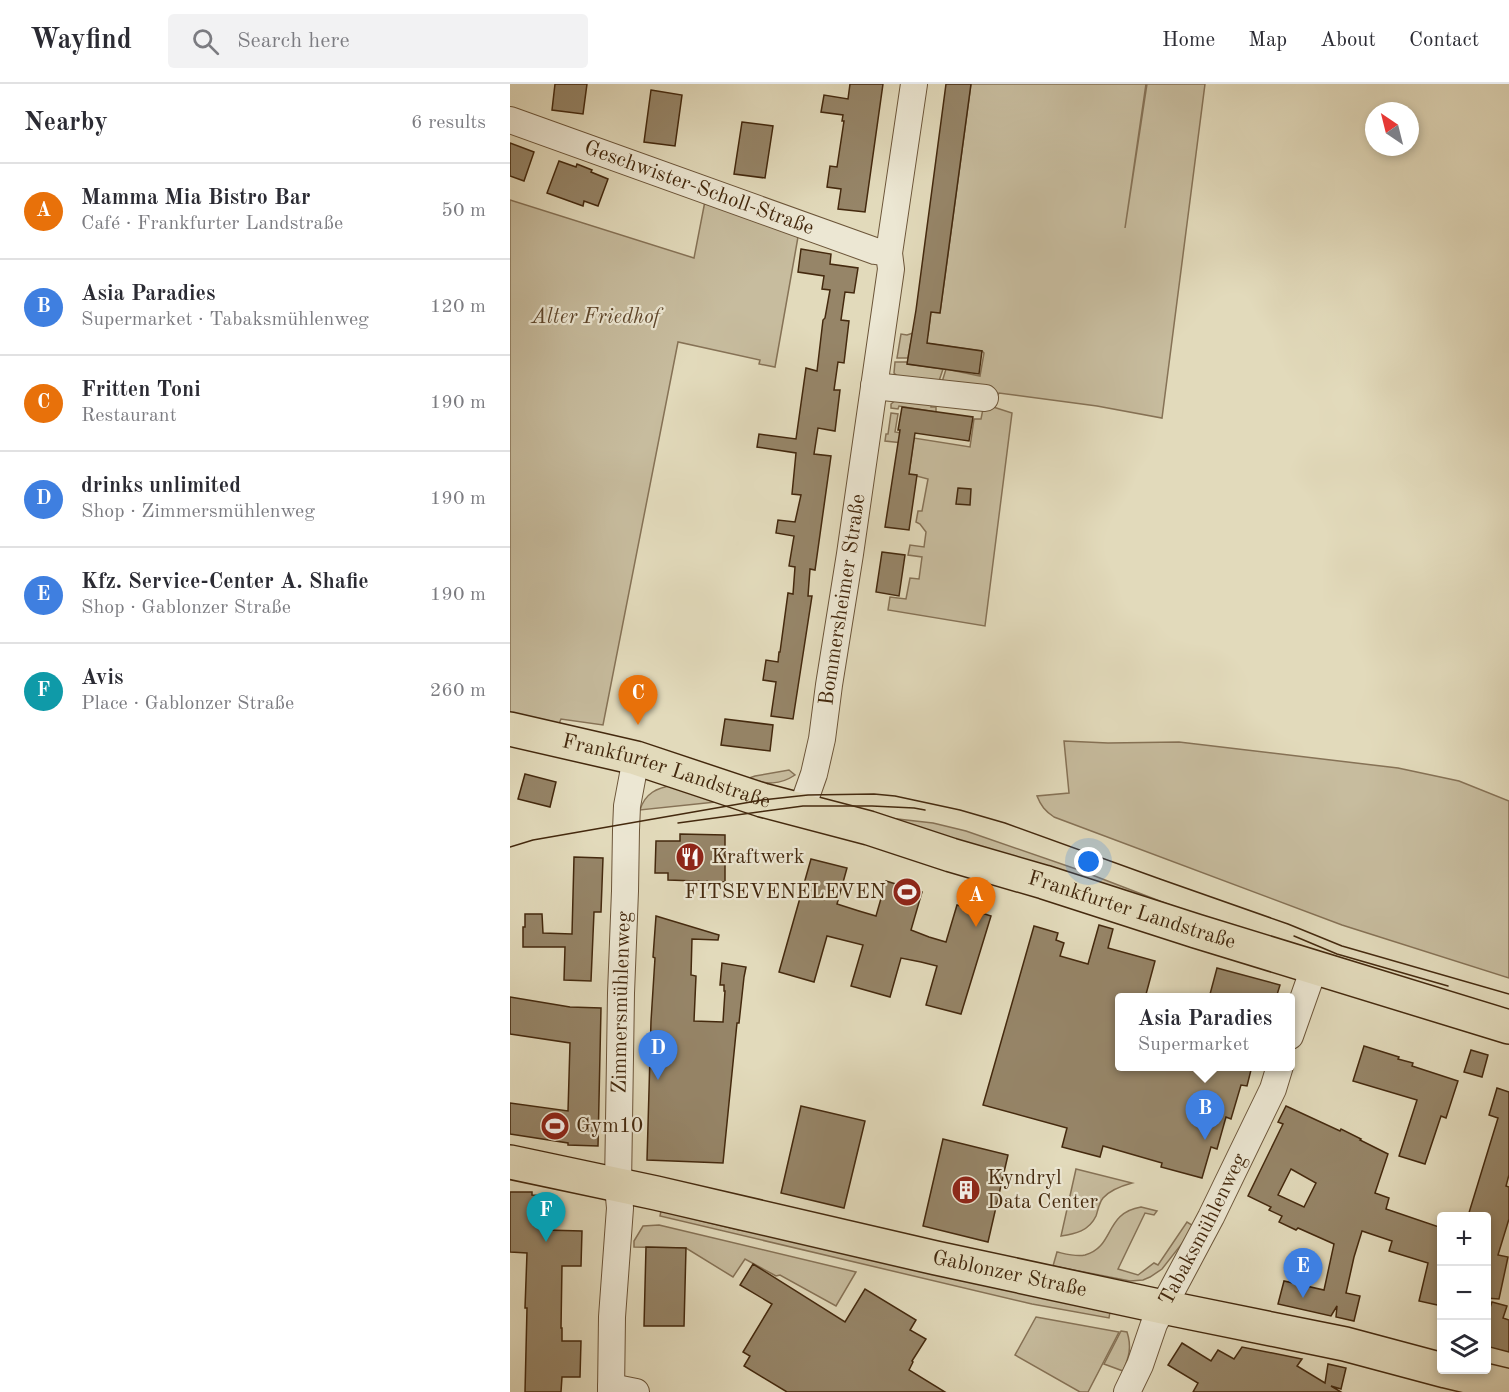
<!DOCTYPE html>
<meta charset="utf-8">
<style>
:root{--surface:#fff;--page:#f2f2f3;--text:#2b2b33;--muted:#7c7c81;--line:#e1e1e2;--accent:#2563eb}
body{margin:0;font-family:"Old Standard TT",serif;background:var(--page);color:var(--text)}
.controls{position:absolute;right:18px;bottom:18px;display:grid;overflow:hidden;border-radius:6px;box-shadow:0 3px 9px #0003}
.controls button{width:54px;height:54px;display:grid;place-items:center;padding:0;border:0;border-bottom:2px solid var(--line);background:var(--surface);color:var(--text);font:30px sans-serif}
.compass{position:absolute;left:855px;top:18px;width:54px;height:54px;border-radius:50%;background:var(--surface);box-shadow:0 3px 9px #0003;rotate:325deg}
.you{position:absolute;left:579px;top:778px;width:21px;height:21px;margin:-15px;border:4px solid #fff;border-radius:50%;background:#1a73e8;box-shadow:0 0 0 9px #1a73e833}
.badge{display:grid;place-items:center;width:39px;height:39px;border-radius:50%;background:var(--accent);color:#fff;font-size:20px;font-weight:700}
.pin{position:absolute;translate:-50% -50px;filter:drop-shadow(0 2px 3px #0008)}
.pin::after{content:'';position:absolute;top:32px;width:21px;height:18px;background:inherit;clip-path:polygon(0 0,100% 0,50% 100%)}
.popup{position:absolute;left:605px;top:909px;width:180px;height:78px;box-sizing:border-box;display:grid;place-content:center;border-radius:6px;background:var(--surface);filter:drop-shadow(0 2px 4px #0005);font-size:20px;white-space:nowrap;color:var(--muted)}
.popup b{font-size:22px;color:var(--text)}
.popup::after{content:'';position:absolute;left:50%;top:100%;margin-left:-12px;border:12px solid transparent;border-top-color:var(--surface)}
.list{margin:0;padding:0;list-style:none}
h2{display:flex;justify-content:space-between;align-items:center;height:78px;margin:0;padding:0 24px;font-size:26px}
h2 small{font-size:20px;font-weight:400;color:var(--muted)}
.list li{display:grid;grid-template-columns:39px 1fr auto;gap:18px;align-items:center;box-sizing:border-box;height:96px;padding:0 24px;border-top:2px solid var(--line)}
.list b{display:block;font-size:22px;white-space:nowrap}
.list p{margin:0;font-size:20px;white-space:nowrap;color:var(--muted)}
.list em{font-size:20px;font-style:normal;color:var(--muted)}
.icon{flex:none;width:33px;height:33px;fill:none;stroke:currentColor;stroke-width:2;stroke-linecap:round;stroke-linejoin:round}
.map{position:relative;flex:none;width:999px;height:1308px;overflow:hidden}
header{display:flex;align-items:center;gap:36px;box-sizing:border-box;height:84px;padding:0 30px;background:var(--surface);border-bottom:2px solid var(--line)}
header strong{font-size:28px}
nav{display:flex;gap:33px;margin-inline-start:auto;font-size:21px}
.search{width:420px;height:54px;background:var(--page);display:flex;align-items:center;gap:15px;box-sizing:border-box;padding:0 21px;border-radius:6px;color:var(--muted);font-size:22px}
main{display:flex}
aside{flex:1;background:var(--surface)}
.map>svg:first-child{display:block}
.green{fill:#c7bc9e;stroke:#867256;stroke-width:1.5}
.building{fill:#968568;stroke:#44290e;stroke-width:1.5;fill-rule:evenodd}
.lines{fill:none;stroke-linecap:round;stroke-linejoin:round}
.minor-casing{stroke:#6c5539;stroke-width:28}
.major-casing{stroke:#44290e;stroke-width:36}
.minor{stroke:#ece7d3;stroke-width:26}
.major{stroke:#e2dabb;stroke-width:33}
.tram{stroke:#44290e;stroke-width:1.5}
.labels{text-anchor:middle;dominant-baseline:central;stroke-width:4.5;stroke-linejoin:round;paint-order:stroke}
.street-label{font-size:21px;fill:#44290e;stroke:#ece7d3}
.park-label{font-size:21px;font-style:italic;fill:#5e462b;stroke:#ece7d3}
.poi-label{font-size:21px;fill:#44290e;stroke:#ece7d3;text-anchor:start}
</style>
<header>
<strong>Wayfind</strong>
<div class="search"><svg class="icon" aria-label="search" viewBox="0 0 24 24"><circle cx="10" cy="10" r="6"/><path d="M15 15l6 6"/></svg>Search here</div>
<nav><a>Home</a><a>Map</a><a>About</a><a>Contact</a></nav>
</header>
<main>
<aside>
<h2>Nearby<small>6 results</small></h2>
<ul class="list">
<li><span class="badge" style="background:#e8710a">A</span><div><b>Mamma Mia Bistro Bar</b><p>Café · Frankfurter Landstraße</p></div><em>50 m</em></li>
<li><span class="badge" style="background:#3f7fe0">B</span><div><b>Asia Paradies</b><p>Supermarket · Tabaksmühlenweg</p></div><em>120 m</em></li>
<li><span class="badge" style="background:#e8710a">C</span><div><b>Fritten Toni</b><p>Restaurant</p></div><em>190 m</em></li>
<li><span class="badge" style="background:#3f7fe0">D</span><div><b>drinks unlimited</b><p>Shop · Zimmersmühlenweg</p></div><em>190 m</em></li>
<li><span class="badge" style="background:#3f7fe0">E</span><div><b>Kfz. Service-Center A. Shafie</b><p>Shop · Gablonzer Straße</p></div><em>190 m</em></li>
<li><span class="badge" style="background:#0f9aa8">F</span><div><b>Avis</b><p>Place · Gablonzer Straße</p></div><em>260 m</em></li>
</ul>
</aside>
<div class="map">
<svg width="999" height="1308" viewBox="0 0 999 1308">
<rect width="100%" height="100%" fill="#e2dabb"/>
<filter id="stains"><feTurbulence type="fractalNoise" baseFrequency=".00333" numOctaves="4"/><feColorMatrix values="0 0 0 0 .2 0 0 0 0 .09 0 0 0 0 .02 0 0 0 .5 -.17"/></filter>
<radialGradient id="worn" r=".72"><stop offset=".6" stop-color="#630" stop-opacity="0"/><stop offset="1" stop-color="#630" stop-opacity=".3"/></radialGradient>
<g class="green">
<polygon points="461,0 636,0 615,144 637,0 695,0 652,334 587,322 489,309 488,311 432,298 436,285 470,292 474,269 472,267 401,257 398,274 387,274 391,250 397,251 403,249 418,251 421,228 430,229"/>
<polygon points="0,116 184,174 195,117 257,140 288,153 265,283 249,280 250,276 168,258 93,641 51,635 48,642 0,631"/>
<polygon points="385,278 397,278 398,280 433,285 429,297 387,292 384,289"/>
<polygon points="386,316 421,318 421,323 426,323 426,328 389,322 388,325 381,324 381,320"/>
<polygon points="474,320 502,329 475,542 378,526 380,513 396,515 400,494 409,495 412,473 398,471 400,461 414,463 416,448 410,440 406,438 408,427 412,427 418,395 399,390 404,354 460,363 464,335 471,335"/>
<polygon points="381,329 388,330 385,348 403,351 402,360 375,357 376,350 378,350"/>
<path d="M554 657 598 659 669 658 888 684 949 697 999 717V894L832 841 544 733C535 727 531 722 527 712L559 709Z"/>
<path d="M279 686 285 691C270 701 256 701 239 694L245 692Z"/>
<path d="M163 701 215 717 130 726C135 709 147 704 163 701Z"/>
<polygon points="370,733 423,739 456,747 569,786 694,834"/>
<path d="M566 1085 622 1099C611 1102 600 1106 593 1114 589 1119 588 1126 586 1132 579 1147 565 1150 551 1152Z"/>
<path d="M631 1123 647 1127 644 1131 635 1129 608 1185 628 1191 644 1179 648 1181 677 1138 685 1143 652 1185 640 1193 633 1196 620 1197 543 1182 547 1168C556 1170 566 1173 575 1171 605 1163 594 1129 631 1123Z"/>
<polygon points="151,1127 229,1146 263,1150 600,1228 599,1234 522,1220 150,1132"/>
<polygon points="149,1141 346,1188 326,1222 270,1191 266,1192 235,1175 223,1193 176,1164 124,1163 124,1157 133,1142"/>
<polygon points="526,1233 609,1248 578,1308 570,1308 505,1271"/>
<path d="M611 1247 617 1248C622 1263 619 1273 613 1287L594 1280Z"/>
</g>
<g class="building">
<polygon points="45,0 77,0 73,30 42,26"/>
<polygon points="340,0 373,0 355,128 328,125 331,105 317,103 320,82 327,83 334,37 332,37 333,31 311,28 314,11 338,15"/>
<polygon points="436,0 461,0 430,229 421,228 417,259 472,267 469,290 397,280 406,226"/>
<polygon points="141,6 172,11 165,62 134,58"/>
<polygon points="232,38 263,42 255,94 224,90"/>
<polygon points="0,59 24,68 14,97 0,92"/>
<polygon points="49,77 66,83 67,80 82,86 81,88 98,95 88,122 74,117 73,122 37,109"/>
<polygon points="291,165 321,170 320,180 348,184 344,209 335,208 331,236 339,237 334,279 328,278 324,306 330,306 325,347 308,344 304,370 321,372 305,486 300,485 298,512 302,512 283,635 261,632 266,598 253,596 256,576 268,578 269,568 270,568 278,509 283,510 285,483 279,482 284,452 266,449 268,436 285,438 291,411 282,410 286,369 247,363 249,350 286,355 296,284 307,287 313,236 315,234 320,206 312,205 314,192 288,188"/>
<polygon points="392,323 463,333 459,357 405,349 399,390 407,391 399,446 375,443 390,346 388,346"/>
<polygon points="448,404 461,405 460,421 446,420"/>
<polygon points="372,468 395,471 389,512 366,508"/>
<polygon points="215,635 263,641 260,667 211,661"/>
<polygon points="15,690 46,698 40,723 8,715"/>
<polygon points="170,750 215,751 215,798 158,796 158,789 145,789 146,757 170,757"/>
<polygon points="64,773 93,774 91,828 84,828 81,897 54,896 55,863 13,863 13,843 15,843 15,830 32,830 33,849 62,850"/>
<polygon points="301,775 337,784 327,820 349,827 366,832 376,797 412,808 401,846 419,853 436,858 447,821 481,832 451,930 416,921 427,882 411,878 391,874 380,913 341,902 353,861 317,852 304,898 269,888"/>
<polygon points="146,832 209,851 208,856 182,855 181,891 186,892 184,937 213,938 215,907 214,907 214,901 210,901 212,879 236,883 234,893 229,939 227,939 213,1079 137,1076 141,937 145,874 143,873"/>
<polygon points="589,841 603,845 598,864 645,877 635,914 609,914 609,982 742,982 737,1002 731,1001 721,1035 716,1033 707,1065 701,1063 692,1094 651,1083 652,1079 593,1062 590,1073 552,1063 557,1044 473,1021 524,842 548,849 546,856 554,859 550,872 578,880"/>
<polygon points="707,884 770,901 766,914 699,914"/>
<polygon points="0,913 60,923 91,924 88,1062 58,1061 58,1059 0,1050 0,1019 58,1027 60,959 0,950"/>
<polygon points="854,962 889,973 888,975 903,979 902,982 948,997 936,1034 931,1032 915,1080 889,1072 907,1016 843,997"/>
<polygon points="961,966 978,971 972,993 954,988"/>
<polygon points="987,1004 999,1008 999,1091 996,1102 999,1103 999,1135 988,1171 998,1173 989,1215 976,1214 976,1132 958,1132 988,1034 979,1031"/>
<polygon points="291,1022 355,1037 334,1124 271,1109"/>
<path d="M776 1022 830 1047 831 1045 851 1055 850 1056 878 1070 865 1109 879 1114 876 1125 932 1144V1222L909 1217 918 1179 879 1167 882 1157 852 1147 844 1173 836 1209 850 1212 844 1237 826 1233 827 1222 821 1232 768 1220 774 1197 814 1206 824 1160 788 1144 786 1146 769 1138 772 1132 759 1126 761 1123 738 1112 773 1040 768 1038ZM781 1085 806 1099 794 1123 768 1111Z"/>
<polygon points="433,1055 498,1071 478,1158 413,1142"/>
<polygon points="0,1108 22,1108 22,1111 35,1112 34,1146 72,1147 71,1182 52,1182 51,1244 52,1244 52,1257 71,1257 70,1293 52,1293 51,1308 15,1308 17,1224 15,1224 17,1169 0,1168"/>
<polygon points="136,1163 176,1164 174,1242 134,1242"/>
<polygon points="243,1180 335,1238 355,1205 406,1236 400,1246 416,1255 402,1277 403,1278 399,1286 435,1308 277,1308 234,1282 240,1272 233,1268 262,1220 230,1201"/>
<polygon points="982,1218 997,1222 993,1234 999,1236 999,1268 976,1262 976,1235"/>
<polygon points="672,1259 701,1277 708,1266 724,1275 732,1263 792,1275 787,1282 815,1299 818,1280 836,1284 831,1305 821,1302 831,1308 683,1308 688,1299 658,1281"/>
</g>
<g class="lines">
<g class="minor-casing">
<g id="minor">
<path id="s1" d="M0 36 365 167 379 169"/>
<polyline points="364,302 475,314"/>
<path id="s2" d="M291 727 304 690 312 655 319 601 340 470 381 185 379 169 404 0"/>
<polyline points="780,952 804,884"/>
<polyline points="101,1303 126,1308"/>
<path id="s3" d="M101 1308 102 1233 110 1124 108 1102 111 909 115 807 116 746 117 722 126 674"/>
<path id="s4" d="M617 1308 630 1281 644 1240 701 1133 763 1005 770 982"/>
</g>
</g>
<g class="major-casing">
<g id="major">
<path id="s5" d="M0 645 126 674 252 716 359 744 441 771 534 798 686 847 999 943"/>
<path id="s6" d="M0 1078 146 1109 426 1174 653 1223 835 1260 936 1287 999 1302"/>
</g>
</g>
<use href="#minor" class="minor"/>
<use href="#major" class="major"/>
<g class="tram">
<polyline points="168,739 293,722 362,722 404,724 415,726"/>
<polyline points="0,763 23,756 252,716 298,711 364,710 385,712 450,726 495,739 650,795 778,840 832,862 999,910"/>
<polyline points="784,852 827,870 938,902"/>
</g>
</g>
<defs>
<g id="restaurant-disc" transform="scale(1.5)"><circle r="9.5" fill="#8f2418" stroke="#ece7d3"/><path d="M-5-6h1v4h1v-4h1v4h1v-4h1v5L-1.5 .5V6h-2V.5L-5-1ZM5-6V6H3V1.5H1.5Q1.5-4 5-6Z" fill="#fff"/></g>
<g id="stadium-disc" transform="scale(1.5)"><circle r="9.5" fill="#8f2418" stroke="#ece7d3"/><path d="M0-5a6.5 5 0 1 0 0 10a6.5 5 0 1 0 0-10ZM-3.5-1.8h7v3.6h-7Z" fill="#fff"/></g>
<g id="building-disc" transform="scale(1.5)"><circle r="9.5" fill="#8f2418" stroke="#ece7d3"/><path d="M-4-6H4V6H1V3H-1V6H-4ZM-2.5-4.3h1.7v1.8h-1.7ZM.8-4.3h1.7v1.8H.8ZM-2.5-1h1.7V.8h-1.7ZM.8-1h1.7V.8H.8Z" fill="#fff"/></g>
</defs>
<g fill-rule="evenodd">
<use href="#restaurant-disc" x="180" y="773"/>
<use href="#stadium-disc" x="397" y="808"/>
<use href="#stadium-disc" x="45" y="1042"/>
<use href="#building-disc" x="456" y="1106"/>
</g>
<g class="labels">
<g class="street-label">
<text stroke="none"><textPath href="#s1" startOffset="201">Geschwister-Scholl-Straße</textPath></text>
<text stroke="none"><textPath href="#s2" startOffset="216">Bommersheimer Straße</textPath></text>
<text stroke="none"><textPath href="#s5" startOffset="162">Frankfurter Landstraße</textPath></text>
<text stroke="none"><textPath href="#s5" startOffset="648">Frankfurter Landstraße</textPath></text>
<text stroke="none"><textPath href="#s3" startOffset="390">Zimmersmühlenweg</textPath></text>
<text stroke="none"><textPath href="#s4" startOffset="180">Tabaksmühlenweg</textPath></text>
<text stroke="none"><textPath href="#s6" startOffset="512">Gablonzer Straße</textPath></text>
</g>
<g class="park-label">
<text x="86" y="233">Alter Friedhof</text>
</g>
<g class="poi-label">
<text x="201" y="773">Kraftwerk</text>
<text x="376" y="808" text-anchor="end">FITSEVENELEVEN</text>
<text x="66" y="1042">Gym10</text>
<text x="477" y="1094">Kyndryl<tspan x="477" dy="24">Data Center</tspan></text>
</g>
</g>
<rect width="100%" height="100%" filter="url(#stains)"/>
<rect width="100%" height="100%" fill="url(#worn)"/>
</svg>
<div class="controls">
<button>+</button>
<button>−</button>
<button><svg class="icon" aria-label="layers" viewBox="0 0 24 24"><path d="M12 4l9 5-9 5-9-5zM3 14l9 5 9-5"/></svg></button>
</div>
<svg class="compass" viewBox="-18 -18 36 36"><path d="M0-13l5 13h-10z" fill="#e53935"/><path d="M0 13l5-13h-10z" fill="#7c7c81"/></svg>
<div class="you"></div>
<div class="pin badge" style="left:466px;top:843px;background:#e8710a">A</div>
<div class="pin badge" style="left:695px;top:1056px;background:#3f7fe0">B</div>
<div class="popup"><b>Asia Paradies</b>Supermarket</div>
<div class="pin badge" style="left:128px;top:641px;background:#e8710a">C</div>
<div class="pin badge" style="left:148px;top:996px;background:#3f7fe0">D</div>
<div class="pin badge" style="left:793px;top:1214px;background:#3f7fe0">E</div>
<div class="pin badge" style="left:36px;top:1158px;background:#0f9aa8">F</div>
</div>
</main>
